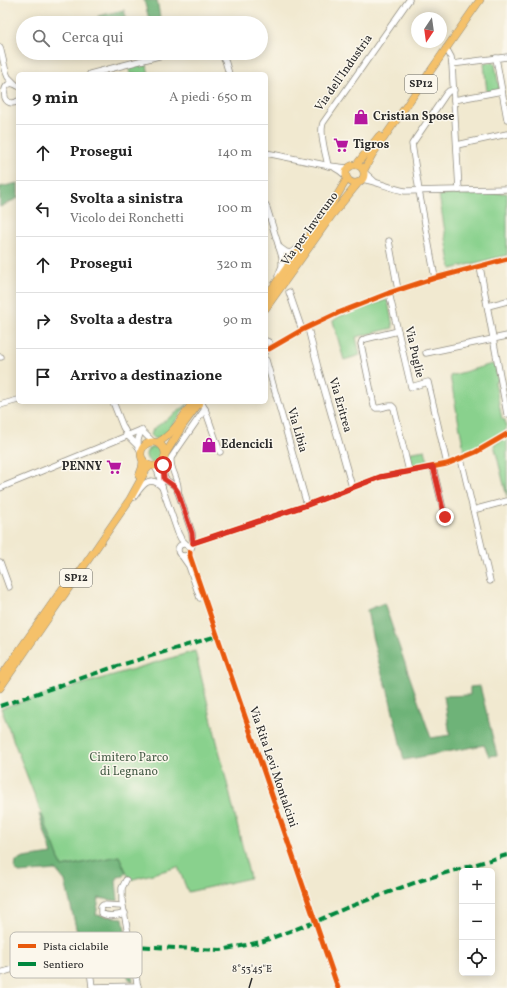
<!DOCTYPE html>
<html lang="it">
<meta charset="utf-8">
<style>
:root{--surface:#fff;--page:#f6f6f6;--text:#222;--muted:#767676;--line:#e0e0e0}
body{margin:0;font-family:Vollkorn,serif;background:var(--page);color:var(--text)}
.controls{position:absolute;right:12px;bottom:12px;display:grid;overflow:hidden;border-radius:6px;box-shadow:0 2px 10px #0003}
.controls button{width:36px;height:36px;display:grid;place-items:center;padding:0;border:0;border-bottom:1px solid var(--line);background:var(--surface);color:var(--text);font:20px sans-serif}
.compass{position:absolute;left:411px;top:12px;width:36px;height:36px;border-radius:50%;background:var(--surface);box-shadow:0 2px 10px #0003;rotate:193deg}
.stop{position:absolute;width:12px;height:12px;margin:-9px;border:3px solid #d93025;border-radius:50%;background:#fff}
.stop.end{background:#d93025;border-color:#fff;box-shadow:0 1px 4px #0008}
.list{margin:0;padding:0;list-style:none}
h2{display:flex;justify-content:space-between;align-items:center;height:52px;margin:0;padding:0 16px;font-size:17px}
h2 small{font-size:13px;font-weight:400;color:var(--muted)}
.list li{display:grid;grid-template-columns:26px 1fr auto;gap:12px;align-items:center;box-sizing:border-box;height:56px;padding:0 16px;border-top:1px solid var(--line)}
.list b{display:block;font-size:15px;white-space:nowrap}
.list p{margin:0;font-size:13px;white-space:nowrap;color:var(--muted)}
.list em{font-size:13px;font-style:normal;color:var(--muted)}
.icon{flex:none;width:22px;height:22px;fill:none;stroke:currentColor;stroke-width:2;stroke-linecap:round;stroke-linejoin:round}
.map{position:relative;flex:none;width:507px;height:988px;overflow:hidden}
.search{position:absolute;background:var(--surface);box-shadow:0 2px 10px #0003;left:16px;top:16px;width:252px;height:44px;display:flex;align-items:center;gap:10px;box-sizing:border-box;padding:0 14px;border-radius:22px;color:var(--muted);font-size:15px}
.panel{position:absolute;background:var(--surface);box-shadow:0 2px 10px #0003;left:16px;top:72px;width:252px;height:332px;border-radius:6px}
.map>svg:first-child{display:block}
.green{fill:#89d18d;stroke:#5a7e5c}
.forest{fill:#6eb378;stroke:#4c6f52}
.lines{fill:none;stroke-linecap:round;stroke-linejoin:round}
.minor-casing{stroke:#8e8a7e;stroke-width:7}
.major-casing{stroke:#8e8a7e;stroke-width:8}
.minor{stroke:#fff;stroke-width:5.5}
.major{stroke:#f5c16b;stroke-width:7}
.quiet{stroke:#00873e;stroke-width:4;stroke-dasharray:8 4;stroke-linecap:butt}
.cycleway-casing{stroke:#fbf7ec;stroke-width:8}
.cycleway{stroke:#e8590c;stroke-width:5}
.route{stroke:#d93025;stroke-width:5}
.ticks{fill:none;stroke:#2b2b2b;stroke-width:1.5}
.labels{text-anchor:middle;dominant-baseline:central;stroke-width:3;stroke-linejoin:round;paint-order:stroke}
.shield{fill:#fbf7ec;stroke:#696865;stroke-width:1}
.shield-label{font-size:11px;font-weight:bold;fill:#2b2b2b}
.street-label{font-size:12px;fill:#2b2b2b;stroke:#fbf7ec}
.poi-label{font-size:12px;font-weight:bold;fill:#2b2b2b;stroke:#fbf7ec;text-anchor:start}
.park-label{font-size:12px;fill:#475d48;stroke:#fbf7ec}
.key{fill:#fbf7ec;stroke:#bdbab2;stroke-width:1}
.key-label{font-size:11px;fill:#2b2b2b}
.ticks-label{font-size:10px;text-anchor:middle;fill:#2b2b2b;stroke:#fbf7ec;stroke-width:3;stroke-linejoin:round;paint-order:stroke}
</style>
<div class="map">
<svg width="507" height="988" viewBox="0 0 507 988">
<rect width="100%" height="100%" fill="#fbf7ec"/>
<filter id="ink" filterUnits="userSpaceOnUse"><feTurbulence type="fractalNoise" baseFrequency=".025" numOctaves="2"/><feDisplacementMap in="SourceGraphic" scale="8" xChannelSelector="R" yChannelSelector="G"/><feConvolveMatrix kernelMatrix="1 2 1 2 8 2 1 2 1" color-interpolation-filters="sRGB"/></filter>
<filter id="wash" filterUnits="userSpaceOnUse"><feTurbulence type="fractalNoise" baseFrequency=".012" numOctaves="4" result="noise"/><feDisplacementMap in="SourceGraphic" scale="16" xChannelSelector="R" yChannelSelector="G"/><feGaussianBlur stdDeviation="0.9" result="paint"/><feColorMatrix in="noise" values="0 0 0 0 0 0 0 0 0 0 0 0 0 0 0 0 0 1.4 0 .05"/><feComposite in="paint" operator="in"/></filter>
<g filter="url(#wash)">
<rect width="100%" height="100%" fill="#f1e9d0"/>
<g class="green">
<polygon points="146,62 149,74 130,74 129,68"/>
<polygon points="493,62 495,64 499,88 498,90 487,92 484,63"/>
<polygon points="507,193 507,255 451,269 439,195"/>
<polygon points="386,300 388,301 393,328 356,337 360,355 344,360 333,321 340,316"/>
<polygon points="492,364 493,365 495,365 498,381 495,382 502,419 505,420 506,430 504,433 465,456 450,376"/>
<polygon points="189,403 167,433 157,439 153,438 151,435 153,429 179,411"/>
<polygon points="507,438 507,497 494,444"/>
<circle cx="154" cy="455" r="8"/>
<polygon points="425,450 429,465 411,469 407,453"/>
<polygon points="195,651 250,878 188,892 178,867 130,880 119,856 62,867 1,708"/>
</g>
<g class="forest">
<polygon points="144,0 157,0 161,23 150,23"/>
<polygon points="124,10 128,23 116,23 114,18 99,21 98,16"/>
<polygon points="18,183 18,198 0,207 0,187"/>
<polygon points="384,603 431,738 450,735 444,696 470,695 470,687 480,686 497,755 489,756 484,745 404,760 388,691 381,671 372,636 367,610"/>
<polygon points="39,814 42,815 62,867 119,856 126,872 124,876 118,877 116,881 118,901 99,898 96,915 123,918 133,981 129,979 120,956 101,955 102,962 89,963 87,957 68,952 67,949 80,945 65,881 56,870 19,873 15,869 16,861 24,858 52,854"/>
</g>
</g>
<g filter="url(#ink)">
<g class="lines">
<g class="minor-casing">
<g id="minor">
<polyline points="0,47 6,72 8,77 15,84"/>
<polyline points="446,48 451,57 452,64 459,190"/>
<polyline points="220,53 225,60 229,74"/>
<polyline points="496,58 507,119"/>
<polyline points="452,64 507,57"/>
<polyline points="90,74 170,53"/>
<path d="M18 86C0 74 0 112 18 101"/>
<polyline points="454,100 502,91"/>
<polyline points="457,145 507,134"/>
<polyline points="266,153 330,166 347,168"/>
<path d="M328 166C326 154 319 134 323 123L409 0"/>
<polyline points="335,168 340,171 346,176"/>
<polyline points="364,172 374,181"/>
<path d="M362 179C378 182 390 188 405 191L507 189"/>
<polyline points="266,205 282,257 282,266 278,276"/>
<polyline points="389,241 398,290"/>
<polyline points="279,247 286,252 290,253 299,248"/>
<polyline points="480,267 507,414"/>
<polyline points="435,278 419,191 412,144 446,94 449,91 454,90"/>
<polyline points="289,292 302,330"/>
<polyline points="389,293 411,387 428,382 447,464"/>
<polyline points="488,306 507,301"/>
<polyline points="308,328 318,368 352,487"/>
<path d="M398 331 365 339 362 341 361 344 374 406 376 408C381 409 387 405 392 406L394 408 409 471"/>
<path d="M266 341C270 342 271 345 269 349L266 351"/>
<polyline points="269,349 302,330 338,313 389,293 435,278 507,259"/>
<polyline points="426,353 507,336"/>
<polyline points="0,357 1,357"/>
<polyline points="266,360 307,505"/>
<polyline points="113,402 123,427 128,436 138,446 141,452"/>
<polyline points="201,402 205,409 220,452"/>
<polyline points="0,405 18,400"/>
<polyline points="138,446 138,440 141,430"/>
<polyline points="461,459 490,581"/>
<polyline points="162,463 165,481"/>
<polyline points="155,467 158,472 162,487 178,533 181,539 188,546"/>
<polyline points="433,467 445,517"/>
<polyline points="165,479 175,486 178,492 192,533 193,543 190,551"/>
<polyline points="0,488 105,445 141,430 153,442"/>
<path d="M178 492C180 480 169 469 171 458L205 409"/>
<path d="M134 497C141 487 149 473 162 487"/>
<polyline points="473,510 507,501"/>
<polyline points="193,543 307,505 380,477 447,464 476,452 507,434"/>
<circle cx="184" cy="550" r="6"/>
<polyline points="190,552 190,556 338,988"/>
<polyline points="182,556 189,566 200,598"/>
<polyline points="0,562 9,587"/>
<polyline points="126,880 122,888 122,901 138,988"/>
<path d="M122 906 103 905 101 907V913C107 917 117 916 125 913"/>
<path d="M0 973C14 969 28 965 42 960 51 958 60 954 69 954 74 953 81 953 84 957 90 962 91 979 92 987L138 986"/>
</g>
</g>
<g class="major-casing">
<g id="major">
<polyline points="357,164 379,136"/>
<circle cx="355" cy="174" r="9"/>
<polyline points="364,170 372,155 480,0"/>
<polyline points="266,297 332,204 347,179"/>
<polyline points="266,308 332,215 359,182"/>
<circle cx="153" cy="454" r="12"/>
<path d="M157 443C173 435 183 416 193 402"/>
<polyline points="166,453 183,425 200,402"/>
<polyline points="139,476 142,468 143,460"/>
<polyline points="0,678 63,588"/>
<polyline points="0,688 130,499 146,470 150,466"/>
</g>
</g>
<use href="#minor" class="minor"/>
<use href="#major" class="major"/>
<g class="quiet">
<polyline points="0,706 111,668 217,636"/>
<polyline points="131,946 221,950 261,942 312,923 346,908 422,880 507,855"/>
</g>
<g class="cycleway-casing">
<g id="cycleway">
<polyline points="269,349 302,330 338,313 389,293 435,278 507,259"/>
<polyline points="193,543 307,505 380,477 447,464 476,452 507,434"/>
<polyline points="190,552 190,556 338,988"/>
</g>
</g>
<use href="#cycleway" class="cycleway"/>
</g>
</g>
<g class="lines" filter="url(#ink)">
<polyline class="route" points="163,465 164,479 174,486 178,492 192,533 193,543 307,505 380,477 433,467 445,517"/>
</g>
<path class="ticks" d="M249 988 252 978"/>
<defs>
<g id="shop-bare" transform="scale(1.2)"><path d="M-5-2.5h2.3a2.7 3.5 0 0 1 5.4 0H5L5.5 6h-11ZM-1.5-2.5h3a1.5 2.3 0 0 0-3 0Z" fill="#b5179e" stroke="#fbf7ec" stroke-width="2.5" paint-order="stroke"/></g>
<g id="supermarket-bare" transform="scale(1.2)"><path d="M-6-5.5h2.5l.6 2H6L4.5 2H-2.5L-4.4-4H-6ZM-1.5 3.2a1.3 1.3 0 1 0 .1 0ZM3 3.2a1.3 1.3 0 1 0 .1 0Z" fill="#b5179e" stroke="#fbf7ec" stroke-width="2.5" paint-order="stroke"/></g>
</defs>
<g fill-rule="evenodd">
<use href="#shop-bare" x="361" y="117"/>
<use href="#supermarket-bare" x="341" y="145"/>
<use href="#shop-bare" x="209" y="445"/>
<use href="#supermarket-bare" x="114" y="467"/>
</g>
<g class="labels">
<g class="shield">
<rect x="405" y="75" width="32" height="18" rx="3"/>
<rect x="60" y="569" width="32" height="18" rx="3"/>
</g>
<g class="shield-label">
<text x="421" y="84">SP12</text>
<text x="76" y="578">SP12</text>
</g>
<g class="street-label">
<text transform="translate(344 73) rotate(-55)">Via dell'Industria</text>
<text transform="translate(310 229) rotate(-54)">Via per Inveruno</text>
<text transform="translate(414 352) rotate(77)">Via Puglie</text>
<text transform="translate(340 405) rotate(74)">Via Eritrea</text>
<text transform="translate(297 430) rotate(74)">Via Libia</text>
<text transform="translate(273 767) rotate(71)">Via Rita Levi Montalcini</text>
</g>
<g class="poi-label">
<text x="373" y="117">Cristian Spose</text>
<text x="353" y="145">Tigros</text>
<text x="221" y="445">Edencicli</text>
<text x="102" y="467" text-anchor="end">PENNY</text>
</g>
<g class="park-label">
<text x="129" y="758">Cimitero Parco<tspan x="129" dy="14">di Legnano</tspan></text>
</g>
</g>
<rect x="10" y="932" width="132" height="46" rx="6" class="key"/>
<rect x="18" y="944" width="18" height="4" fill="#e8590c"/>
<rect x="18" y="962" width="18" height="4" fill="#00873e"/>
<g class="key-label">
<text x="43" y="950">Pista ciclabile</text>
<text x="43" y="968">Sentiero</text>
</g>
<g class="ticks-label">
<text x="252" y="972">8°53'45"E</text>
</g>
</svg>
<div class="controls">
<button>+</button>
<button>−</button>
<button><svg class="icon" aria-label="locate" viewBox="0 0 24 24"><circle cx="12" cy="12" r="6"/><path d="M12 2v4M12 18v4M2 12h4M18 12h4"/></svg></button>
</div>
<svg class="compass" viewBox="-18 -18 36 36"><path d="M0-13l5 13h-10z" fill="#e53935"/><path d="M0 13l5-13h-10z" fill="#767676"/></svg>
<div class="stop" style="left:163px;top:465px"></div>
<div class="stop end" style="left:445px;top:517px"></div>
<div class="search"><svg class="icon" aria-label="search" viewBox="0 0 24 24"><circle cx="10" cy="10" r="6"/><path d="M15 15l6 6"/></svg>Cerca qui</div>
<section class="panel">
<h2>9 min<small>A piedi · 650 m</small></h2>
<ul class="list">
<li><svg class="icon" aria-label="ahead" viewBox="0 0 24 24"><path d="M12 20V5M6 11l6-6 6 6"/></svg><div><b>Prosegui</b></div><em>140 m</em></li>
<li><svg class="icon" aria-label="left" viewBox="0 0 24 24"><path d="M17 20v-9H6M10 6l-5 5 5 5"/></svg><div><b>Svolta a sinistra</b><p>Vicolo dei Ronchetti</p></div><em>100 m</em></li>
<li><svg class="icon" aria-label="ahead" viewBox="0 0 24 24"><path d="M12 20V5M6 11l6-6 6 6"/></svg><div><b>Prosegui</b></div><em>320 m</em></li>
<li><svg class="icon" aria-label="right" viewBox="0 0 24 24"><path d="M7 20v-9h11M14 6l5 5-5 5"/></svg><div><b>Svolta a destra</b></div><em>90 m</em></li>
<li><svg class="icon" aria-label="arrive" viewBox="0 0 24 24"><path d="M6 21V4h12l-3 4 3 4H6"/></svg><div><b>Arrivo a destinazione</b></div></li>
</ul>
</section>
</div>
